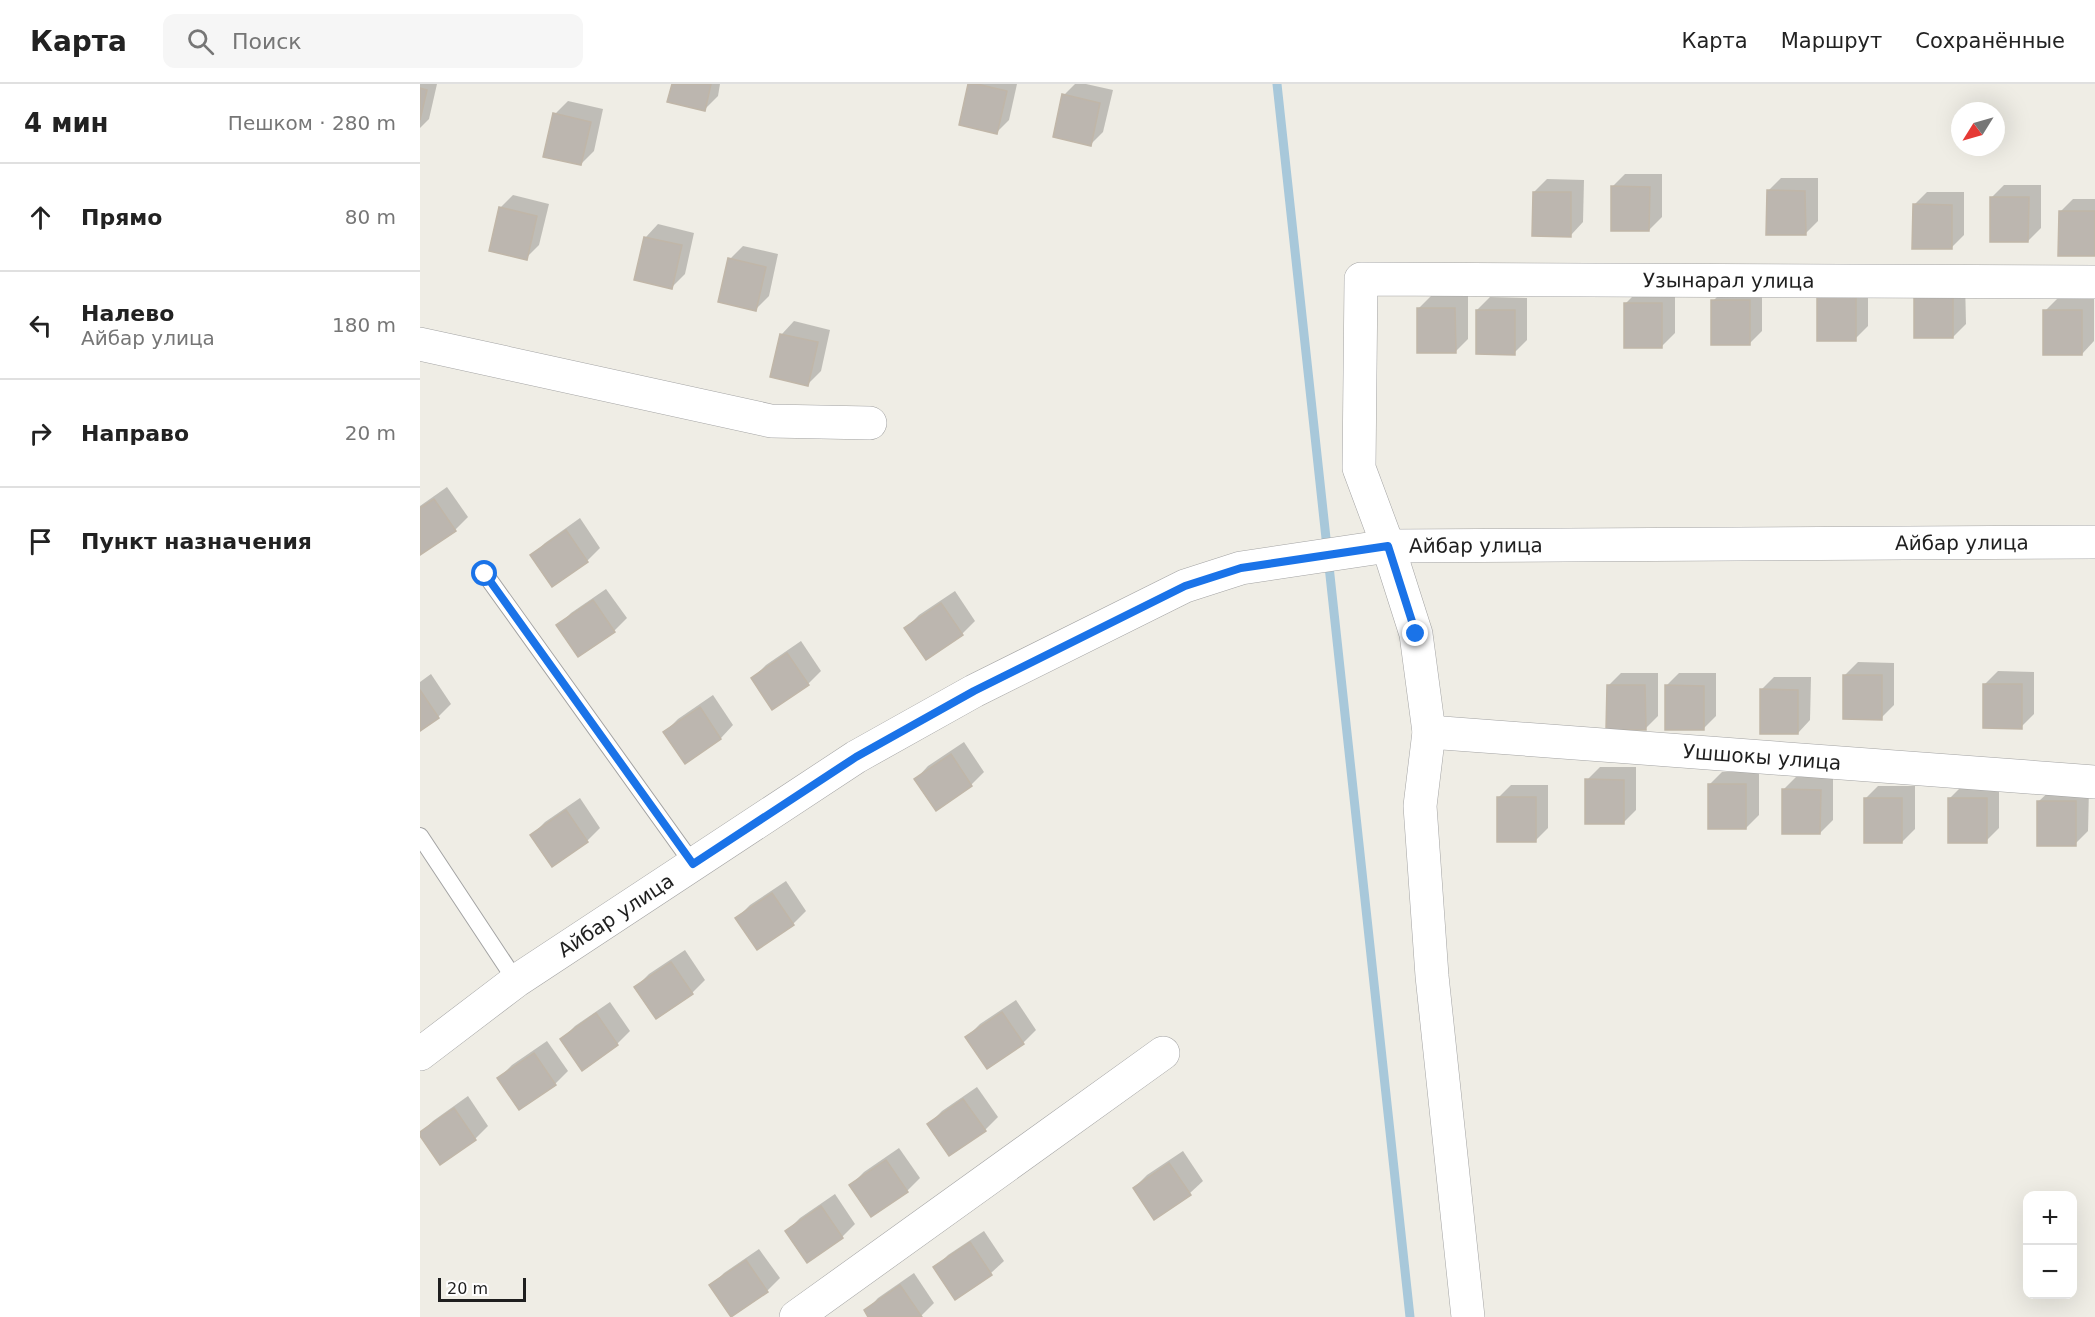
<!DOCTYPE html>
<html lang="ru">
<meta charset="utf-8">
<style>
:root{--surface:#fff;--page:#f6f6f6;--text:#222;--muted:#767676;--line:#e0e0e0}
body{margin:0;font-family:"DejaVu Sans",sans-serif;background:var(--page);color:var(--text)}
.controls{position:absolute;right:18px;bottom:18px;display:grid;overflow:hidden;border-radius:12px;box-shadow:0 6px 24px #0002}
.controls button{width:54px;height:54px;display:grid;place-items:center;padding:0;border:0;border-bottom:2px solid var(--line);background:var(--surface);color:var(--text);font:30px sans-serif}
.compass{position:absolute;left:1531px;top:18px;width:54px;height:54px;border-radius:50%;background:var(--surface);box-shadow:0 6px 24px #0002;rotate:233deg}
.scale{position:absolute;left:18px;bottom:15px;width:88px;box-sizing:border-box;padding-left:6px;border:3px solid #1f1f1f;border-top:0;font-size:16px;line-height:21px;white-space:nowrap;color:#1f1f1f;-webkit-text-stroke:4px #fff;paint-order:stroke}
.stop{position:absolute;width:18px;height:18px;margin:-14px;border:4px solid #1a73e8;border-radius:50%;background:#fff}
.stop.end{background:#1a73e8;border-color:#fff;box-shadow:0 2px 6px #0008}
.list{margin:0;padding:0;list-style:none}
h2{display:flex;justify-content:space-between;align-items:center;height:78px;margin:0;padding:0 24px;font-size:26px}
h2 small{font-size:20px;font-weight:400;color:var(--muted)}
.list li{display:grid;grid-template-columns:39px 1fr auto;gap:18px;align-items:center;box-sizing:border-box;height:108px;padding:0 24px;border-top:2px solid var(--line)}
.list b{display:block;font-size:22px;white-space:nowrap}
.list p{margin:0;font-size:20px;white-space:nowrap;color:var(--muted)}
.list em{font-size:20px;font-style:normal;color:var(--muted)}
.icon{flex:none;width:33px;height:33px;fill:none;stroke:currentColor;stroke-width:2;stroke-linecap:round;stroke-linejoin:round}
.map{position:relative;flex:none;width:1675px;height:1233px;overflow:hidden}
header{display:flex;align-items:center;gap:36px;box-sizing:border-box;height:84px;padding:0 30px;background:var(--surface);border-bottom:2px solid var(--line)}
header strong{font-size:28px}
nav{display:flex;gap:33px;margin-inline-start:auto;font-size:21px}
.search{width:420px;height:54px;background:var(--page);display:flex;align-items:center;gap:15px;box-sizing:border-box;padding:0 21px;border-radius:12px;color:var(--muted);font-size:22px}
main{display:flex}
aside{flex:1;background:var(--surface)}
.map>svg:first-child{display:block}
.shadow{fill:#0003}
.lines{fill:none;stroke-linecap:round;stroke-linejoin:round}
.stream{stroke:#a8c8da;stroke-width:9}
.building{fill:#bcb6af;stroke:#c0b6a8;stroke-width:1.5}
.service-casing{stroke:#a3a3a3;stroke-width:18}
.minor-casing{stroke:#a3a3a3;stroke-width:34}
.service{stroke:#fff;stroke-width:16}
.minor{stroke:#fff;stroke-width:33}
.route{stroke:#1a73e8;stroke-width:8}
.labels{text-anchor:middle;dominant-baseline:central;stroke-width:4.5;stroke-linejoin:round;paint-order:stroke}
.street-label{font-size:20px;fill:#1f1f1f;stroke:#fff}
</style>
<header>
<strong>Карта</strong>
<div class="search"><svg class="icon" aria-label="search" viewBox="0 0 24 24"><circle cx="10" cy="10" r="6"/><path d="M15 15l6 6"/></svg>Поиск</div>
<nav><a>Карта</a><a>Маршрут</a><a>Сохранённые</a></nav>
</header>
<main>
<aside>
<h2>4 мин<small>Пешком · 280 m</small></h2>
<ul class="list">
<li><svg class="icon" aria-label="ahead" viewBox="0 0 24 24"><path d="M12 20V5M6 11l6-6 6 6"/></svg><div><b>Прямо</b></div><em>80 m</em></li>
<li><svg class="icon" aria-label="left" viewBox="0 0 24 24"><path d="M17 20v-9H6M10 6l-5 5 5 5"/></svg><div><b>Налево</b><p>Айбар улица</p></div><em>180 m</em></li>
<li><svg class="icon" aria-label="right" viewBox="0 0 24 24"><path d="M7 20v-9h11M14 6l5 5-5 5"/></svg><div><b>Направо</b></div><em>20 m</em></li>
<li><svg class="icon" aria-label="arrive" viewBox="0 0 24 24"><path d="M6 21V4h12l-3 4 3 4H6"/></svg><div><b>Пункт назначения</b></div></li>
</ul>
</aside>
<div class="map">
<svg width="1675" height="1233" viewBox="0 0 1675 1233">
<rect width="100%" height="100%" fill="#efede5"/>
<g class="shadow">
<polygon points="0,0 17,0 9,35 0,44"/>
<polygon points="253,0 300,0 298,12 285,25"/>
<polygon points="550,0 597,0 589,36 576,49"/>
<polygon points="655,0 666,0 693,6 683,48 670,61 644,11"/>
<polygon points="148,17 183,25 174,67 161,80 135,30"/>
<polygon points="1205,90 1242,90 1242,133 1229,146 1192,103"/>
<polygon points="1361,94 1398,94 1398,137 1385,150 1348,107"/>
<polygon points="1127,95 1164,96 1163,138 1151,151 1114,108"/>
<polygon points="1584,101 1621,101 1621,144 1608,157 1571,114"/>
<polygon points="1507,108 1544,108 1544,151 1531,164 1494,121"/>
<polygon points="93,111 129,120 119,161 106,174 80,124"/>
<polygon points="1653,115 1675,115 1675,170 1640,128"/>
<polygon points="238,140 274,149 265,190 252,203 226,153"/>
<polygon points="323,162 358,170 349,212 336,225 310,175"/>
<polygon points="1545,197 1546,240 1533,253 1496,252"/>
<polygon points="1448,200 1448,242 1435,255 1398,255"/>
<polygon points="1306,204 1342,204 1342,247 1329,260 1293,217"/>
<polygon points="1218,207 1255,207 1255,249 1242,262 1205,220"/>
<polygon points="1011,212 1048,212 1048,255 1035,268 998,225"/>
<polygon points="1070,213 1107,214 1107,256 1094,269 1057,226"/>
<polygon points="1638,214 1674,214 1674,257 1662,270 1625,227"/>
<polygon points="374,237 410,246 401,287 388,300 352,292 362,250"/>
<polygon points="27,403 48,433 35,446 0,469 0,422"/>
<polygon points="160,434 180,464 167,477 112,471 125,459"/>
<polygon points="186,505 207,534 194,547 138,542 151,529"/>
<polygon points="535,507 555,537 542,550 507,574 486,544 499,531"/>
<polygon points="381,557 401,587 388,600 333,594 346,581"/>
<polygon points="1438,578 1474,579 1474,621 1461,634 1425,591"/>
<polygon points="1578,587 1614,588 1614,630 1601,643 1565,600"/>
<polygon points="1201,589 1238,589 1238,632 1225,645 1188,602"/>
<polygon points="1259,589 1296,589 1296,632 1283,645 1246,602"/>
<polygon points="11,590 31,620 18,633 0,646 0,598"/>
<polygon points="1354,593 1391,593 1390,636 1378,649 1341,606"/>
<polygon points="293,611 313,641 301,654 265,678 245,648 258,635"/>
<polygon points="544,658 564,688 551,701 516,725 496,695 508,682"/>
<polygon points="1180,683 1216,683 1216,726 1203,739 1167,696"/>
<polygon points="1302,688 1339,688 1339,731 1326,744 1289,701"/>
<polygon points="1376,693 1413,693 1413,736 1400,749 1363,706"/>
<polygon points="1091,701 1128,701 1128,744 1115,757 1078,714"/>
<polygon points="1543,701 1579,702 1579,744 1566,757 1530,714"/>
<polygon points="1458,702 1495,702 1495,745 1482,758 1445,715"/>
<polygon points="1632,705 1669,705 1668,747 1655,760 1619,717"/>
<polygon points="160,714 180,744 167,757 132,781 112,751 125,738"/>
<polygon points="366,797 386,827 373,840 317,834 330,821"/>
<polygon points="265,866 285,896 272,909 237,933 216,903 229,890"/>
<polygon points="596,916 616,946 603,959 547,953 560,940"/>
<polygon points="190,918 210,947 197,960 142,955 155,942"/>
<polygon points="127,957 148,987 135,1000 100,1024 79,994 92,981"/>
<polygon points="557,1003 578,1033 565,1046 509,1040 522,1027"/>
<polygon points="48,1012 68,1042 55,1055 0,1049 13,1037"/>
<polygon points="479,1064 500,1094 487,1107 451,1131 431,1101 444,1088"/>
<polygon points="763,1067 783,1097 770,1109 735,1134 714,1104 727,1091"/>
<polygon points="415,1110 435,1140 422,1153 387,1177 367,1147 380,1134"/>
<polygon points="564,1147 584,1177 571,1189 515,1184 528,1171"/>
<polygon points="339,1165 360,1194 347,1207 291,1202 304,1189"/>
<polygon points="494,1189 514,1219 501,1232 450,1233 446,1227 458,1214"/>
</g>
<g class="lines">
<polyline class="stream" points="857,0 990,1233"/>
</g>
<g class="building">
<polygon points="252,0 291,0 285,27 247,18"/>
<polygon points="548,0 557,0 587,7 577,50 539,41"/>
<polygon points="0,4 7,6 0,36"/>
<polygon points="642,10 680,19 671,62 633,53"/>
<polygon points="133,29 171,38 161,81 123,73"/>
<polygon points="1191,102 1230,103 1229,147 1191,147"/>
<polygon points="1347,106 1385,107 1386,151 1346,151"/>
<polygon points="1113,108 1151,108 1151,153 1112,152"/>
<polygon points="1570,113 1609,113 1608,158 1570,158"/>
<polygon points="1493,120 1532,121 1532,165 1492,165"/>
<polygon points="79,123 117,132 107,176 69,167"/>
<polygon points="1639,127 1675,127 1675,172 1638,172"/>
<polygon points="224,153 262,161 252,205 214,196"/>
<polygon points="308,174 346,183 336,227 298,218"/>
<rect x="1494" y="209" width="39" height="45"/>
<rect x="1397" y="212" width="39" height="45"/>
<rect x="1291" y="216" width="39" height="45"/>
<rect x="1204" y="219" width="38" height="45"/>
<polygon points="997,224 1035,224 1036,269 997,269"/>
<polygon points="1056,226 1095,226 1095,271 1056,270"/>
<rect x="1623" y="226" width="39" height="45"/>
<polygon points="360,250 398,258 388,302 350,293"/>
<polygon points="14,415 36,447 0,471 0,424"/>
<polygon points="146,446 168,478 132,503 110,471"/>
<polygon points="173,516 195,548 158,573 136,541"/>
<polygon points="521,519 543,551 506,576 484,544"/>
<polygon points="367,569 389,601 352,626 331,594"/>
<polygon points="1423,591 1462,591 1462,636 1423,635"/>
<polygon points="1563,600 1602,600 1602,645 1563,644"/>
<polygon points="1187,601 1225,601 1226,646 1186,646"/>
<polygon points="1245,601 1284,602 1284,646 1245,646"/>
<polygon points="1340,605 1378,606 1378,650 1340,650"/>
<polygon points="0,606 19,634 0,647"/>
<polygon points="280,623 301,655 265,680 243,648"/>
<polygon points="531,670 552,702 516,727 494,695"/>
<polygon points="1165,695 1204,696 1204,740 1165,740"/>
<rect x="1288" y="700" width="38" height="45"/>
<polygon points="1362,705 1401,706 1400,750 1362,750"/>
<rect x="1077" y="713" width="39" height="45"/>
<rect x="1444" y="714" width="38" height="45"/>
<rect x="1528" y="714" width="39" height="45"/>
<rect x="1617" y="717" width="39" height="45"/>
<polygon points="146,726 168,758 132,783 110,751"/>
<polygon points="352,809 374,841 337,866 315,834"/>
<polygon points="251,878 273,910 236,935 214,903"/>
<polygon points="582,928 604,960 567,985 545,953"/>
<polygon points="176,929 198,961 162,987 140,955"/>
<polygon points="114,969 136,1001 99,1026 77,994"/>
<polygon points="543,1015 566,1047 529,1072 507,1040"/>
<polygon points="34,1024 56,1056 20,1081 0,1052 0,1048"/>
<polygon points="466,1076 488,1108 451,1133 429,1101"/>
<polygon points="749,1079 771,1111 734,1136 713,1104"/>
<polygon points="401,1122 423,1154 387,1179 365,1147"/>
<polygon points="550,1158 572,1191 535,1216 513,1183"/>
<polygon points="326,1176 348,1208 311,1233 289,1201"/>
<polygon points="480,1201 502,1233 448,1233 444,1226"/>
</g>
<g class="lines">
<g class="service-casing">
<g id="service">
<polyline points="65,490 273,780"/>
<polyline points="0,752 96,897"/>
</g>
</g>
<g class="minor-casing">
<g id="minor">
<polyline points="0,260 351,337 450,339"/>
<path id="s1" d="M1009 648 1675 698"/>
<path id="s2" d="M0 970 96 897 436 673 554 607 765 502 821 484 968 462 1675 458"/>
<polyline points="376,1233 743,969"/>
<path id="s3" d="M1048 1233 1012 892 1000 722 1009 648 996 550 968 462 939 384 941 195 1675 198"/>
</g>
</g>
<use href="#service" class="service"/>
<use href="#minor" class="minor"/>
</g>
<g class="lines">
<polyline class="route" points="65,490 273,780 436,673 554,607 765,502 821,484 968,462 996,550"/>
</g>
<g class="labels">
<g class="street-label">
<text stroke="none"><textPath href="#s3" startOffset="1419">Узынарал улица</textPath></text>
<text stroke="none"><textPath href="#s2" startOffset="1680">Айбар улица</textPath></text>
<text stroke="none"><textPath href="#s2" startOffset="1194">Айбар улица</textPath></text>
<text stroke="none"><textPath href="#s1" startOffset="334">Ушшокы улица</textPath></text>
<text stroke="none"><textPath href="#s2" startOffset="240">Айбар улица</textPath></text>
</g>
</g>
</svg>
<div class="controls">
<button>+</button>
<button>−</button>
</div>
<svg class="compass" viewBox="-18 -18 36 36"><path d="M0-13l5 13h-10z" fill="#e53935"/><path d="M0 13l5-13h-10z" fill="#767676"/></svg>
<div class="scale">20 m</div>
<div class="stop" style="left:65px;top:490px"></div>
<div class="stop end" style="left:996px;top:550px"></div>
</div>
</main>
